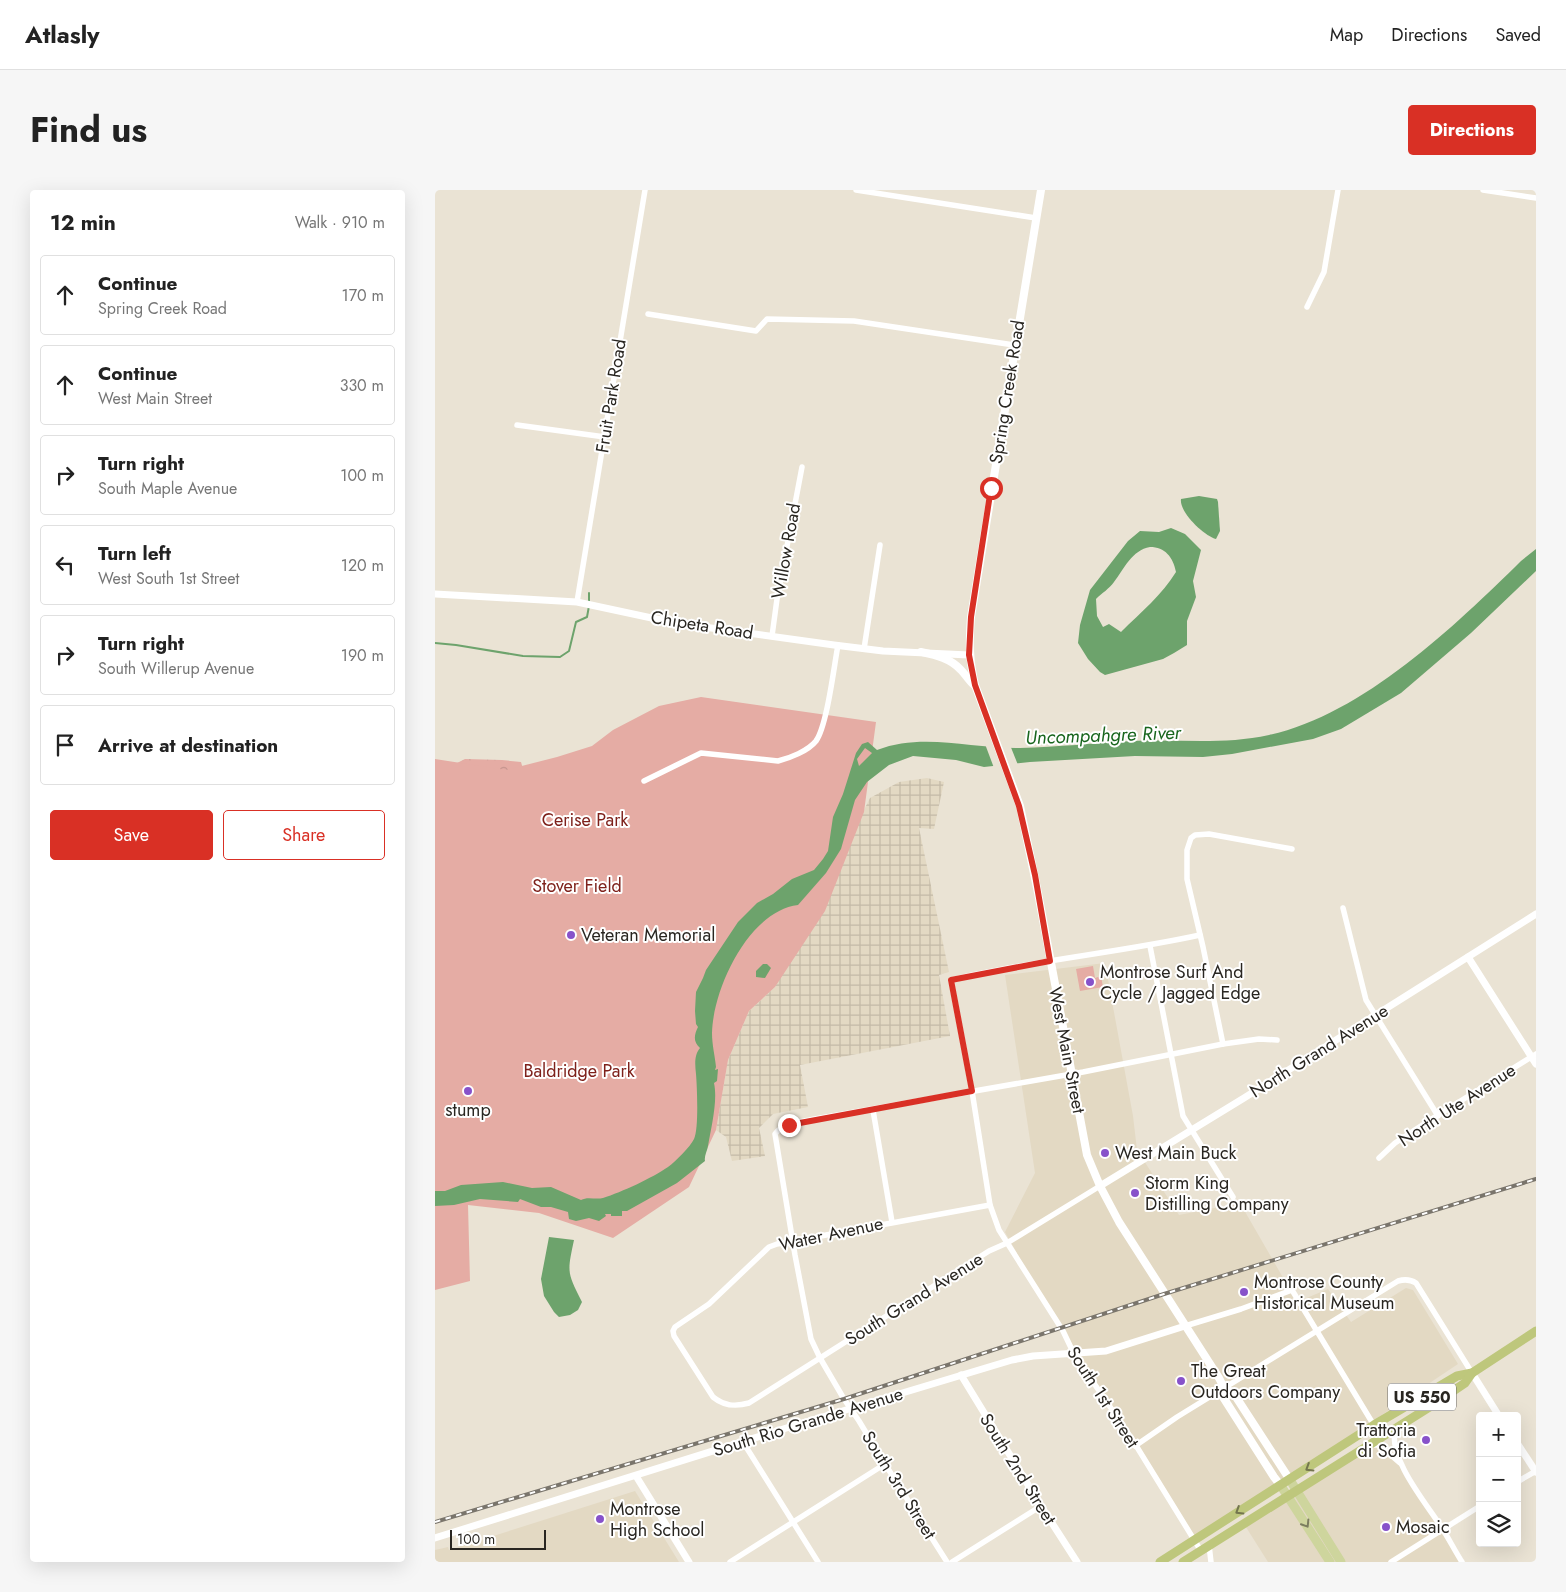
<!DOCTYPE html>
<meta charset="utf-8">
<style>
:root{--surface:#fff;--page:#f6f6f6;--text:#222;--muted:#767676;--line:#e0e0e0;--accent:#d93025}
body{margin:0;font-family:Jost,sans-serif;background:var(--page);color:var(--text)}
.controls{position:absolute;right:15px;bottom:15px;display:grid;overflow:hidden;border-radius:5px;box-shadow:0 5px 20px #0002}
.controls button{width:45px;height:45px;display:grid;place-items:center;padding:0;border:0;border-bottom:1px solid var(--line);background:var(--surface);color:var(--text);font:25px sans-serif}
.scale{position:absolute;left:15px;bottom:12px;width:96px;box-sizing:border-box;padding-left:5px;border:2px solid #292621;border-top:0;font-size:14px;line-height:18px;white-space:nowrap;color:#292621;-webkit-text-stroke:4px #fff;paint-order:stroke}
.stop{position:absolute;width:15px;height:15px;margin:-11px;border:4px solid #d93025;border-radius:50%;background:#fff}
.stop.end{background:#d93025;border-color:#fff;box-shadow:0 1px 5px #0008}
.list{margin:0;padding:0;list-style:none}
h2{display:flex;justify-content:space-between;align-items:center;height:65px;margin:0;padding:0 20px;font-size:21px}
h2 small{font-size:16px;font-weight:400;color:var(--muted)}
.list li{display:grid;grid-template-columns:32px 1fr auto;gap:15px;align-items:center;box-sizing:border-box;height:80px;margin:0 10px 10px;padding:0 10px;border:1px solid var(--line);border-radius:5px}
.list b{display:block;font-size:19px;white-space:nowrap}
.list p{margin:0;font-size:16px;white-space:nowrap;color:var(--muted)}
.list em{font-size:16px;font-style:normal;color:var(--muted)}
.actions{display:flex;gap:10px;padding:15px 20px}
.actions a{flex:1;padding:11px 0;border:1px solid var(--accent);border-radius:5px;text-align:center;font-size:18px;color:var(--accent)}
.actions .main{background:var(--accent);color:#fff}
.icon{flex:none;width:28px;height:28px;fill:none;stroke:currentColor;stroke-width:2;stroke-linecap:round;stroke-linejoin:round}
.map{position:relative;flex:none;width:1101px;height:1372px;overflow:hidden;border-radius:5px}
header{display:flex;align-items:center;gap:30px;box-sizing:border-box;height:70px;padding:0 25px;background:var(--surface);border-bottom:1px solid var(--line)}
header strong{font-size:24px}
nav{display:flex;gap:28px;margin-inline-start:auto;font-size:18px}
.intro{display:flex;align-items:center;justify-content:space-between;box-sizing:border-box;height:120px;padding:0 30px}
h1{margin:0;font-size:35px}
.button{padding:12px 22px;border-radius:5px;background:var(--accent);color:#fff;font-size:18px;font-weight:700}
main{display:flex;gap:30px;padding:0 30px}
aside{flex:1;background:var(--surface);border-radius:5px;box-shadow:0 5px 20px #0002}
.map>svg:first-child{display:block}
.built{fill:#e3d9c3}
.industrial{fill:url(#industrial-grid)}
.forest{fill:url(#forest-crowns)}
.park{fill:#e5aca4}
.water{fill:#6da36c;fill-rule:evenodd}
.pier{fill:#eae3d4}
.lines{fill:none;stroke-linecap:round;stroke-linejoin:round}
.stream{stroke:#6da36c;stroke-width:2}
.minor{stroke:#fff;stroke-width:5.5}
.tertiary{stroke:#fff;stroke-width:7}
.secondary{stroke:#fff;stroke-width:8}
.primary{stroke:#ced59d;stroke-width:9}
.trunk{stroke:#bec77c;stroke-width:9}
.rail-casing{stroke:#7a756c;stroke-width:4}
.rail{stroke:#fff;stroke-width:2;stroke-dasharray:5.5;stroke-linecap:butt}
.oneway{stroke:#74764e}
.oneway2{stroke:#7c7e5f}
.route{stroke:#d93025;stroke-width:6}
.poi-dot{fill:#8752ca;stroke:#fff;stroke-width:2}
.labels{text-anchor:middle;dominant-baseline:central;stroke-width:4;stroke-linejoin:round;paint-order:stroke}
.shield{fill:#fff;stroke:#696764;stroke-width:1}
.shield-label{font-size:16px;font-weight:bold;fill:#292621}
.street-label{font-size:18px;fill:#292621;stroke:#fff}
.park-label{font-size:18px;fill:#7e211b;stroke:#fff}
.poi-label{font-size:18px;fill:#292621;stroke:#fff;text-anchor:start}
.water-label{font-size:19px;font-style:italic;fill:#19661e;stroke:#fff}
</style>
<header>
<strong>Atlasly</strong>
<nav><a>Map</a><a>Directions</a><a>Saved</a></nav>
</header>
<div class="intro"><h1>Find us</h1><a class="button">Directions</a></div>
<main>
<aside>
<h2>12 min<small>Walk · 910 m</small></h2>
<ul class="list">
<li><svg class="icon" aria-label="ahead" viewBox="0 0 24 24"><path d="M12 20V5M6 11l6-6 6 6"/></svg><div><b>Continue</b><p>Spring Creek Road</p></div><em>170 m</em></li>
<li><svg class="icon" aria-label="ahead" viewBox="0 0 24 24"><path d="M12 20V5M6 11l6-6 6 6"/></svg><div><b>Continue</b><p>West Main Street</p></div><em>330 m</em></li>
<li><svg class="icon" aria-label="right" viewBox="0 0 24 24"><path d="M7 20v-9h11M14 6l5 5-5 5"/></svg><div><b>Turn right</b><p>South Maple Avenue</p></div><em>100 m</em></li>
<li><svg class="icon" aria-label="left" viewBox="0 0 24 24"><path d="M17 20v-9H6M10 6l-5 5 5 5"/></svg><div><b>Turn left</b><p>West South 1st Street</p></div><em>120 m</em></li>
<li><svg class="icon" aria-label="right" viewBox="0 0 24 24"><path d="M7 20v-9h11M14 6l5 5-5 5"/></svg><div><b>Turn right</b><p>South Willerup Avenue</p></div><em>190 m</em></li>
<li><svg class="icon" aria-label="arrive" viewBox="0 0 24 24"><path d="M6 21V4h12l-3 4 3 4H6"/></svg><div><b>Arrive at destination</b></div></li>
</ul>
<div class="actions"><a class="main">Save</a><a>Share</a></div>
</aside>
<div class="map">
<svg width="1101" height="1372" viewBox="0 0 1101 1372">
<defs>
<pattern id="industrial-grid" width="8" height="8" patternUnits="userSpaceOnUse" patternTransform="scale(1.25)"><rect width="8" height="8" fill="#e3d9c3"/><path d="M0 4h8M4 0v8" fill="none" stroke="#c3baa7"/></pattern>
<pattern id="forest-crowns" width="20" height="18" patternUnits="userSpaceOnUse" patternTransform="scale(1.25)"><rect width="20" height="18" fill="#e5aca4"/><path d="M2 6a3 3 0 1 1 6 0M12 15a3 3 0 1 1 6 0" fill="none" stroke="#c4948d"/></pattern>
</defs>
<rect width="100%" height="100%" fill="#eae3d4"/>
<g class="built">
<polygon points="670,773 698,926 702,960 744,1025 805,1013 862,1112 893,1099 916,1132 971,1098 978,1100 1023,1174 760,1350 639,1164 570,1042 600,983 570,785"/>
<polygon points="946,1247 1025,1372 833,1372 809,1334"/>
<polygon points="200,1301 244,1372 0,1372 0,1360 13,1357 14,1360"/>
</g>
<polygon class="industrial" points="492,588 509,592 499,639 484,638 514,782 504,785 515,846 365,875 373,917 338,924 324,938 330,966 297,971 291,947 281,940 293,870 314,821 340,797 435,608 464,592"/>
<polygon class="forest" points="30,569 67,570 86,572 88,579 79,587 0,577 18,575"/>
<g class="park">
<polygon points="266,507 441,532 429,622 390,721 340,797 314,821 293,870 281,940 254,997 178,1048 104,1023 33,1015 35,1091 0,1100 0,569 71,580 122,567 157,556 178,540 224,516"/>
<polygon points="658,776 660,788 666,786 668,797 645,801 641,779"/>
</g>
<g class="water">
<path d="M764 306 782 309 783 312 785 341 781 349C769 346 744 322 746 309Z"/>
<path d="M736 338 750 344 766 360 758 391 761 407 752 431V455L739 463 728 469 670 485 665 482 653 469 643 453 645 435 655 400 693 351 705 341 724 342ZM715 357C730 357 738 367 741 382 727 405 706 422 686 442L674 434 668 437 662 426 661 409C667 403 674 399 679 392 689 379 697 360 715 357Z"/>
<path d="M1101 359V381L1036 443 966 503 906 539 878 549 797 564 768 567 700 566 595 572 549 577 521 570 478 566 454 575 432 592 420 610 406 659 391 683 363 715C314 721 278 798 277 843 277 855 280 866 281 877L280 880 283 879 282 891 279 893C283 911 276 938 273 956 272 962 269 966 270 971L242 993 192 1021H187V1026H176V1024H170L171 1026 164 1031 154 1028 141 1031 134 1029 133 1022 116 1017H106L85 1009 83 1012 45 1009 19 1015 0 1016V1001H10L26 995 68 992 97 998 116 997 146 1010C153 1006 160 1010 168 1008 187 1002 217 988 233 977 241 971 255 957 259 949 264 939 262 896 261 884 260 875 259 865 265 858 258 852 259 845 263 837L261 834 260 821 261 802 268 788 271 780 303 732 322 713 338 704 357 689 379 680 388 669 393 661 398 627 408 604 421 563 427 554 433 552 442 560C488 542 537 559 585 558 623 557 660 553 698 551 744 549 789 555 834 545 927 525 1020 436 1086 371ZM430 558 437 563 424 576 422 569Z"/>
<polygon points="328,774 332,774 336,778 330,788 321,787 321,781"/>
<path d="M114 1047 139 1050C132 1083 132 1082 147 1112L143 1120 135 1125 124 1127 119 1122 109 1106 106 1089Z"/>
</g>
<polygon class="pier" points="550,554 575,555 583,575 559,578"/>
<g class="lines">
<g class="stream">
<polyline points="154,411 154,403"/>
<polyline points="0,453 21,455 88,466 125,467 134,461 141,432 152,427 154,416"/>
</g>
<g class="minor">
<polyline points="421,0 601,28"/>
<polyline points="1048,0 1101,8"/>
<polyline points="872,117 889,82 903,0"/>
<polyline points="213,124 321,141 332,129 419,131 579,155"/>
<polyline points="82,235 170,247"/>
<polyline points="142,412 210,0"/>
<polyline points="337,446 342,409 367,277"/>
<polyline points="429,459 445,355"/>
<path d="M209 591 266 563 343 571C355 568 373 561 381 551 392 536 399 476 403 455"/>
<polyline points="908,718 931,810 1003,926"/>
<path d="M765 745C683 763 598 770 516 790L537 901 555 1015 564 1040 628 1141 639 1164 697 1249 766 1361"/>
<polyline points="715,756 748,926 798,1007"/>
<polyline points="788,854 768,757 752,689 752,660 756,648 760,645 774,644 857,659"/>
<polyline points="438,920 457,1032"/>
<polyline points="944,968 960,953 995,930 1101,864"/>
<path d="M555 1015 342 1054 334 1057 274 1114 240 1137 238 1141 239 1146 278 1207C289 1216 300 1217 314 1213L554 1061 572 1053 665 996"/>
<polyline points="750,1136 806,1119 857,1100 946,1247"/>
<path d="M960 1238C953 1269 991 1313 1007 1338 1014 1349 1020 1361 1027 1372"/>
<polyline points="308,1252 383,1372"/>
<polyline points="936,1255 944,1255 965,1273"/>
<path d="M700 1256 742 1227 963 1091C970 1089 975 1089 981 1093L1037 1183"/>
<polyline points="1082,1292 1101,1281"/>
<polyline points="774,1355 776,1372"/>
<polyline points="295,1372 450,1274"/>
<path d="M512 1372 450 1274 424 1231 409 1209 385 1168 376 1149 360 1065 340 944C348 932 367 932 380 929L648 882 788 854 824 849 842 850"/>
<polyline points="517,1372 606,1316"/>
<polyline points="956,1372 1045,1316"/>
</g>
<g class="tertiary">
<polyline points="0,404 142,412 240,433 399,455 448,461 534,465"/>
<polyline points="1033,767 1101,874"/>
<polyline points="665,996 809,908 1101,724"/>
<polyline points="1037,1183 1064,1226"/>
<polyline points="526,1185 606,1316 642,1372"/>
<polyline points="1082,1253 1101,1282"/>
<polyline points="201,1286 254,1372"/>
<polyline points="0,1348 361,1235 577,1170 598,1166 671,1161 750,1136"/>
</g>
<g class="secondary">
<path d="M606 0 536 427C534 453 534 469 540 495L585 616 603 703 652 965 665 996 684 1032 784 1188 789 1198 788 1207 839 1287 846 1296"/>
<path d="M486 462C500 465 515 468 526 480 531 485 534 491 539 495"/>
<polyline points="789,1198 797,1202 801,1207 855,1290"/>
</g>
<g class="primary">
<polyline points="855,1290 906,1372"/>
<polyline points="846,1296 895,1372"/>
</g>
<g class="trunk">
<polyline points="725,1372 939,1235 1022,1186 1037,1183 1101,1141"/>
<polyline points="748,1372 993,1218 1030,1193 1037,1183"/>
</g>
<g class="rail-casing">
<polyline id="rail" points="0,1332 409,1209 729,1104 1101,989"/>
</g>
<use href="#rail" class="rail"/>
</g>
<defs><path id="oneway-chevron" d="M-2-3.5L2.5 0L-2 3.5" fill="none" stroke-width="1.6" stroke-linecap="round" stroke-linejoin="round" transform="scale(1.25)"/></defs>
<g class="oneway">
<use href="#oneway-chevron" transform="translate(874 1278) rotate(148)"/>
<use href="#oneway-chevron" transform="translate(804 1321) rotate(148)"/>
</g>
<use class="oneway2" href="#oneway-chevron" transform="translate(871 1334) rotate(58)"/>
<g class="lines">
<polyline class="route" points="354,935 537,901 516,790 615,771 600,685 584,616 540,495 534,465 536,427 556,298"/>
</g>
<g class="poi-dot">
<circle cx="136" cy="745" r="5"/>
<circle cx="655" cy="792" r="5"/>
<circle cx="33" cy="901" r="5"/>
<circle cx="670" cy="963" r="5"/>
<circle cx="700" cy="1003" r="5"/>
<circle cx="809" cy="1102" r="5"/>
<circle cx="746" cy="1191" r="5"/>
<circle cx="991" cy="1250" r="5"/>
<circle cx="165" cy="1329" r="5"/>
<circle cx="951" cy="1337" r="5"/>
</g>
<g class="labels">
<rect class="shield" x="953" y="1193.5" width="68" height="27" rx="4"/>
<g class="shield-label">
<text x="987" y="1207">US 550</text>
</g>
<g class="street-label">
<text transform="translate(572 202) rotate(-81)">Spring Creek Road</text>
<text transform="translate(176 206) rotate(-81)">Fruit Park Road</text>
<text transform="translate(351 361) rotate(-80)">Willow Road</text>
<text transform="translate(267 435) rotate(9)">Chipeta Road</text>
<text transform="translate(632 860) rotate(79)">West Main Street</text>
<text transform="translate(884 861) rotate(-32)">North Grand Avenue</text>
<text transform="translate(1022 915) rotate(-33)">North Ute Avenue</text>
<text transform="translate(396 1044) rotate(-12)">Water Avenue</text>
<text transform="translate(479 1109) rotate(-32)">South Grand Avenue</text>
<text transform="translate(668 1207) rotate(57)">South 1st Street</text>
<text transform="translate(373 1232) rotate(-17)">South Rio Grande Avenue</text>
<text transform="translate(583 1279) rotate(58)">South 2nd Street</text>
<text transform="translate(464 1295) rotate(58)">South 3rd Street</text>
</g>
<g class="park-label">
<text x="150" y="630">Cerise Park</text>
<text x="142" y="696">Stover Field</text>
<text x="144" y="881">Baldridge Park</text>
</g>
<g class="poi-label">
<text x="146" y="745">Veteran Memorial</text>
<text x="665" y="782">Montrose Surf And<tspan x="665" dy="21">Cycle / Jagged Edge</tspan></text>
<text x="33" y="920" text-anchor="middle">stump</text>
<text x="680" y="963">West Main Buck</text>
<text x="710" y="993">Storm King<tspan x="710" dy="21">Distilling Company</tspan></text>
<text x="819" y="1092">Montrose County<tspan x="819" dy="21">Historical Museum</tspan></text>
<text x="756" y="1181">The Great<tspan x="756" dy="21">Outdoors Company</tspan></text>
<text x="981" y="1240" text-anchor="end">Trattoria<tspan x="981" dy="21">di Sofia</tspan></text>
<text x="175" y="1319">Montrose<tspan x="175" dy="21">High School</tspan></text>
<text x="961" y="1337">Mosaic</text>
</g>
<g class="water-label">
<text transform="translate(668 545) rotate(-2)">Uncompahgre River</text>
</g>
</g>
</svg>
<div class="controls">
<button>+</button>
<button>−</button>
<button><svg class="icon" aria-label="layers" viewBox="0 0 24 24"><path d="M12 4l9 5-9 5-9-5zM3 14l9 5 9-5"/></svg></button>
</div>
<div class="scale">100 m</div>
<div class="stop" style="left:556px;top:298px"></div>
<div class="stop end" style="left:354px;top:935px"></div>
</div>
</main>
